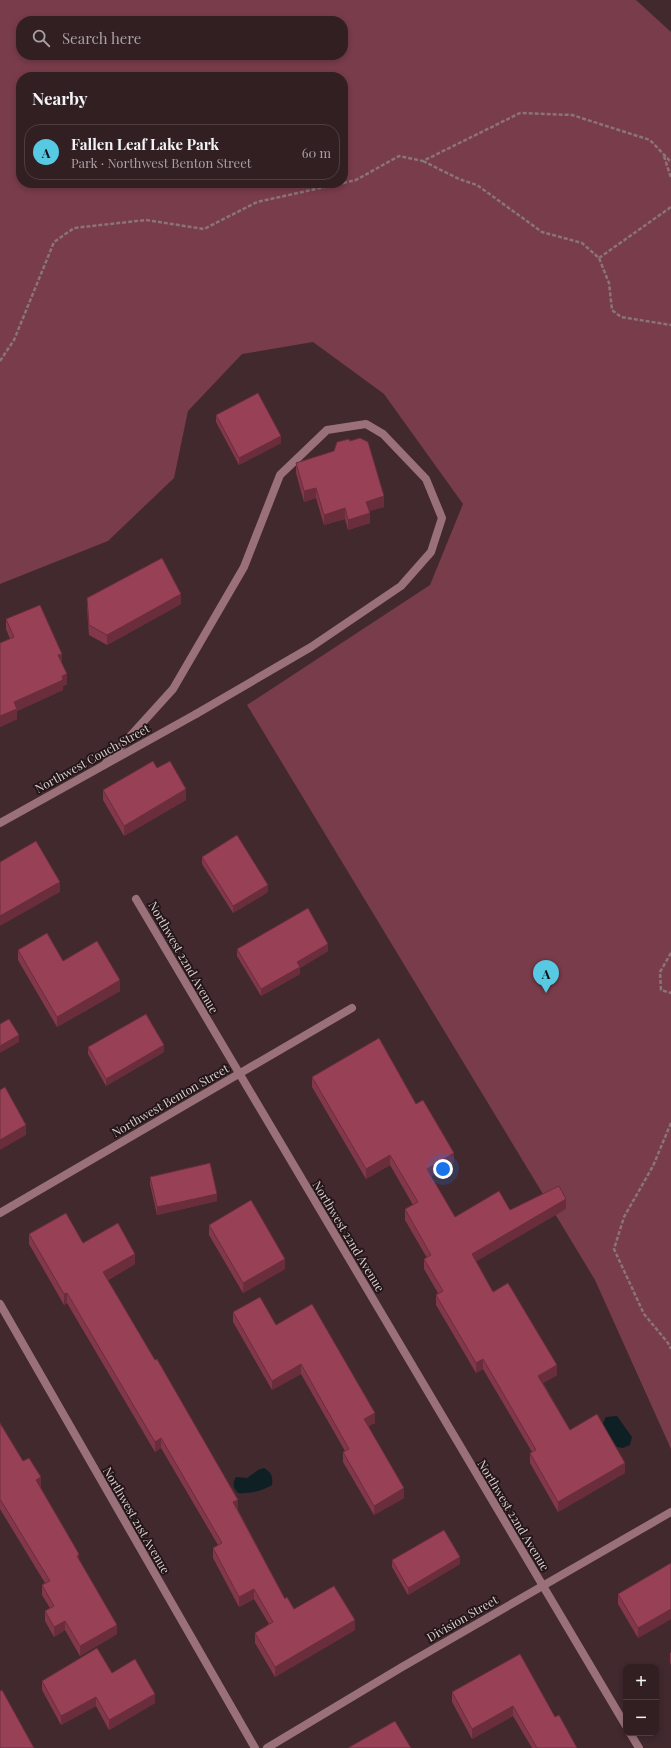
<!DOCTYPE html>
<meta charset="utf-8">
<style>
:root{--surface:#311f22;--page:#39272a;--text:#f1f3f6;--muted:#a8a2a5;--line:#4c3d40;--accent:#57c9e2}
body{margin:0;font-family:"Playfair Display",serif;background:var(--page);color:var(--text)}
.controls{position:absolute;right:12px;bottom:12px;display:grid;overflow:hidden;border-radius:8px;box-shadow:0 2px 6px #0003}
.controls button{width:36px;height:36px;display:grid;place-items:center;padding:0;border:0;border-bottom:1px solid var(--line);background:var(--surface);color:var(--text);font:20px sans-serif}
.you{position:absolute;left:443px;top:1169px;width:14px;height:14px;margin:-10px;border:3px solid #fff;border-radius:50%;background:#1a73e8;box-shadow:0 0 0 6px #1a73e833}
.badge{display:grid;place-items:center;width:26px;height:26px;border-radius:50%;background:var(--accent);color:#111;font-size:13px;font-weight:700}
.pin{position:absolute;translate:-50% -33px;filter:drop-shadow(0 1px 2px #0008)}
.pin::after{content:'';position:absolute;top:21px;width:14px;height:12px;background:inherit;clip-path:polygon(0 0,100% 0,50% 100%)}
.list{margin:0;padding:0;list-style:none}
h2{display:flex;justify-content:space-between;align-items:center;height:52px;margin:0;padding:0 16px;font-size:17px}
h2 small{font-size:13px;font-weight:400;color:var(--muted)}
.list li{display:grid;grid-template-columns:26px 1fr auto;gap:12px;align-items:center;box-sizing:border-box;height:56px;margin:0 8px 8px;padding:0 8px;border:1px solid var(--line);border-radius:16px}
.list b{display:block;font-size:15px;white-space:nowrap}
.list p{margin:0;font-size:13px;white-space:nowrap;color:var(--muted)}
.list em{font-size:13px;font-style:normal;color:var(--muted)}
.icon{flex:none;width:22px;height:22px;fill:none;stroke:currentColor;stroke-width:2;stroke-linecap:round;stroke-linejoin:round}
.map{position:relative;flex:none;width:671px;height:1748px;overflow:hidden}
.search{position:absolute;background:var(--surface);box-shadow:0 2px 6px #0003;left:16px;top:16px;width:332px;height:44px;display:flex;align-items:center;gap:10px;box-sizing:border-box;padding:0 14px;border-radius:16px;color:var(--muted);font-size:15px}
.panel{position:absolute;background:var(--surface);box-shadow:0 2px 6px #0003;left:16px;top:72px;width:332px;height:116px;border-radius:16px}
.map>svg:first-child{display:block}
.green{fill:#793c4a;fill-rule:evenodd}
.water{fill:#0f2024}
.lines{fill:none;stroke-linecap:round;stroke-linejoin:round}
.path{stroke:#897478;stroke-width:2.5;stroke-dasharray:4 2;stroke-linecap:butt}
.lane{stroke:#9b7179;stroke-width:8}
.street{stroke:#9b7179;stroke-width:8}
.wall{fill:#83374a}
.shaded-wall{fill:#6a2d3c}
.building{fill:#984056;stroke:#6a2d3c}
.labels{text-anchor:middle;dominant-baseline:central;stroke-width:3.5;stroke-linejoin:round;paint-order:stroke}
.street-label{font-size:12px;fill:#ddcdcf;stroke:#211517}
</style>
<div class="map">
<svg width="671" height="1748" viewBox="0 0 671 1748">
<rect width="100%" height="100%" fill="#41292e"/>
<path class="green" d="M0 0H636L671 32V1449L595 1280 247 705 430 585 463 504 384 394 313 342 242 354 188 411 174 478 108 541 0 584ZM21 21H343V55H21ZM21 77H343V183H21Z"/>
<g class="water">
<polygon points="617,1416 632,1437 630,1445 623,1448 617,1447 604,1432 603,1423 606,1417"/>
<path d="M264 1468C272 1473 273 1477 272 1485 262 1491 249 1494 238 1493 233 1487 232 1484 236 1477L247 1478 258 1470Z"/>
</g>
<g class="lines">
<g class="path">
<polyline points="664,156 671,178"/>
<polyline points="423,161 459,179 477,185 542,232 582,243 599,258 609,283 612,310 621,317 671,325"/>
<polyline points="343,183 356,180 399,156 423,161 520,113 572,115 650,140 671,162"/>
<polyline points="599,258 671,207"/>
<polyline points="0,361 14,340 54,242 74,228 146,220 204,229 257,202 343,183"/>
<polyline points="671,953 660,972 661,990 671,993"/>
<polyline points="671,1123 653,1166 624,1217 614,1249 644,1314 668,1343 671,1349"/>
</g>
<polyline class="lane" points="105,764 173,689 244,567 280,475 327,430 366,424 383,434 426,479 442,518 431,552 401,586 311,647 196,714"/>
<g class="street">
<polyline points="0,823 196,714"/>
<polyline points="136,899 626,1726"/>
<polyline points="0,1213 352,1008"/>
<polyline points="0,1304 255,1748"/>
<polyline points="630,1733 639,1748"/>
<polyline points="267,1748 402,1667 671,1512"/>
</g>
</g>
<g class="wall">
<polygon points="216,415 281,443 239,465 216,422"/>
<polygon points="296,463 384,507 369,511 370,523 348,530 345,519 324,525 316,498 304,502 296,473"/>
<polygon points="87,598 181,604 107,645 89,635 87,609"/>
<polygon points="6,619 62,663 67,684 63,686 63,690 17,711 17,719 0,727 0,643 10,639 6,629"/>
<polygon points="157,768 186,800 124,836 103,800 103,790"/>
<polygon points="202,857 268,892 233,913 202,864"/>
<polygon points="237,949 328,951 300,968 300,974 261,996 237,956"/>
<polygon points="18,950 63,961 120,991 57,1027 18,960"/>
<polygon points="88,1047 164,1052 106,1086 88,1054"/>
<polygon points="312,1077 416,1104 454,1163 431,1176 455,1217 510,1210 566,1209 476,1261 493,1292 557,1375 543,1383 570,1430 625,1473 558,1512 530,1463 530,1453 532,1452 483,1369 476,1373 436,1305 436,1295 438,1293 424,1269 424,1259 427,1258 405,1220 405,1209 413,1205 390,1165 366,1179 312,1087"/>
<polygon points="150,1177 217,1201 157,1215 150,1184"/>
<polygon points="209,1225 285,1269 243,1293 209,1235"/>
<polygon points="29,1234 83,1243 135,1264 108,1280 238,1510 285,1599 294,1609 355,1630 275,1677 255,1643 255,1633 269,1624 254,1599 239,1607 213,1558 213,1548 218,1545 161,1448 155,1452 67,1303 64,1305 29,1244"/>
<polygon points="233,1312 276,1325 375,1423 368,1426 404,1498 374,1515 343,1462 343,1452 345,1451 301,1374 272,1390 233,1322"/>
<polygon points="0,1423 23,1461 41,1487 40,1487 79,1560 117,1634 80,1656 65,1630 54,1637 45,1621 45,1611 50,1608 42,1595 42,1585 45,1583 0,1509"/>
<polygon points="392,1560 460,1564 408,1595 392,1567"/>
<polygon points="671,1563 671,1619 638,1638 618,1604 618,1594"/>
<polygon points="671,1652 671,1665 670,1663 670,1653"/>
<polygon points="520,1654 555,1717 577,1748 532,1748 513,1716 472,1739 452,1702 452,1692"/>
<polygon points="112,1673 155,1703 109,1730 96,1706 61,1725 42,1690 42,1681"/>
</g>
<g class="shaded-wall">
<polygon points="281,436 281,443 239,465 239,458"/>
<polygon points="316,488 316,498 304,502 304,491"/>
<polygon points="384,496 384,507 366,512 366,502"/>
<polygon points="345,508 345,519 324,525 324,515"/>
<polygon points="370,513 370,523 348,530 348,520"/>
<polygon points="181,594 181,604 107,645 107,635"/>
<polygon points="62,654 62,664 58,655"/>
<polygon points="67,674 67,684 63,686 63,690 17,711 17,719 0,727 0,716 14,702"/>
<polygon points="186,789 186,800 124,836 124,826"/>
<polygon points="60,882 60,892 0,926 0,916"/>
<polygon points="268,885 268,892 233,913 233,906"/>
<polygon points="328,944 328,951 300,968 300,974 261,996 261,989 297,962"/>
<polygon points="120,980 120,991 57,1027 57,1017"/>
<polygon points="19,1035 19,1042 0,1053 0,1046"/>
<polygon points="164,1045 164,1052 106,1086 106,1079"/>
<polygon points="26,1125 26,1135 0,1150 0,1140"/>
<polygon points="454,1153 454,1163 427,1179 427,1169"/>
<polygon points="390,1155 390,1165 366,1179 366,1169"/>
<polygon points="217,1194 217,1201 157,1215 157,1207"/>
<polygon points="566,1199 566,1209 472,1264 472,1254"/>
<polygon points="135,1254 135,1264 103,1282 103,1272"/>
<polygon points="285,1259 285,1269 243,1293 243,1283"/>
<polygon points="67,1293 67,1303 64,1305 64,1294"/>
<polygon points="483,1359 483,1369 476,1373 476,1363"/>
<polygon points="301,1364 301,1374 272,1390 272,1381"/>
<polygon points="557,1365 557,1375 538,1386 538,1376"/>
<polygon points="375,1413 375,1423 364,1429 364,1419"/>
<polygon points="161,1438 161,1448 155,1452 155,1442"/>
<polygon points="625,1463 625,1473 558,1512 558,1502"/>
<polygon points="41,1477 41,1487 36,1490 36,1480"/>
<polygon points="404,1488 404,1498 374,1515 374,1506"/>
<polygon points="238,1500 238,1510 233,1512 233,1502"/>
<polygon points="79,1554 79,1564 77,1556"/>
<polygon points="460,1557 460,1564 408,1595 408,1588"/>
<polygon points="254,1589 254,1599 239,1607 239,1597"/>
<polygon points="671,1609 671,1619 638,1638 638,1628"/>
<polygon points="355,1620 355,1630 275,1677 275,1667"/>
<polygon points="65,1621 65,1630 54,1637 54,1627"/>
<polygon points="117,1625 117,1634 80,1656 80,1646"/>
<polygon points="155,1694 155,1703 109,1730 109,1720"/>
<polygon points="96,1697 96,1706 61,1725 61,1716"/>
<polygon points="513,1706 513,1716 472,1739 472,1729"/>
</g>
<g class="building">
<polygon points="258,393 281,436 239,458 216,415"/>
<polygon points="360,438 368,442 384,496 366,502 370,513 348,520 345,508 324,515 316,488 304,491 296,463 334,451 337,442 349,439 350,441"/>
<polygon points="162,558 181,594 107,635 89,625 87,598"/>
<polygon points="40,605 62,654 58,655 67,674 62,676 63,680 14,702 17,709 0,716 0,643 14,637 6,619"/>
<polygon points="153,761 157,768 170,761 186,789 124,826 103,790"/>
<polygon points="237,835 268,885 233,906 202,857"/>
<polygon points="36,841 60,882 0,916 0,862"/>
<polygon points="308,908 328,944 297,962 300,967 261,989 237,949"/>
<polygon points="47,933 63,961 97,941 120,980 57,1017 18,950"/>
<polygon points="146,1014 164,1045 106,1079 88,1047"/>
<polygon points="9,1019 19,1035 0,1046 0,1024"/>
<polygon points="379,1038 416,1104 423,1100 454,1153 427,1169 455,1217 499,1191 510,1210 559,1186 566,1199 472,1254 493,1292 508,1283 557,1365 538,1376 570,1430 597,1414 625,1463 558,1502 530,1453 536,1450 483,1359 476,1363 436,1295 443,1291 424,1259 431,1255 405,1209 418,1202 390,1155 366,1169 312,1077"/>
<polygon points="5,1087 26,1125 0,1140 0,1090"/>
<polygon points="210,1163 217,1194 157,1207 150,1177"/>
<polygon points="251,1200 285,1259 243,1283 209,1225"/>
<polygon points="66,1213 83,1243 118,1223 135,1254 103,1272 155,1360 157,1359 238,1500 233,1502 285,1599 287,1597 294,1609 334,1586 355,1620 275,1667 255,1633 273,1622 254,1589 239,1597 213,1548 222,1543 161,1438 155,1442 67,1293 64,1294 29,1234"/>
<polygon points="260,1297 276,1325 312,1304 375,1413 364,1419 404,1488 374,1506 343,1452 349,1449 301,1364 272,1381 233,1312"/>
<polygon points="0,1423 23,1461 29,1458 41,1477 36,1480 79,1554 77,1556 117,1625 80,1646 65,1621 54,1627 45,1611 54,1606 42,1585 50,1581 0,1499"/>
<polygon points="444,1530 460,1557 408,1588 392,1560"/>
<polygon points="671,1563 671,1609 638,1628 618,1594"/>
<polygon points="97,1648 112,1673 135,1659 155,1694 109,1720 96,1697 61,1716 42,1681"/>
<polygon points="520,1654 555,1717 559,1715 577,1748 537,1748 513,1706 472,1729 452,1692"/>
<polygon points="2,1690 34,1748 0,1748 0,1691"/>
<polygon points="395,1721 411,1748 348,1748"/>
</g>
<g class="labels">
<g class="street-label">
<text transform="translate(92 758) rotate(-29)">Northwest Couch Street</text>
<text transform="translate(184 957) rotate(60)">Northwest 22nd Avenue</text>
<text transform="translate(170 1100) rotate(-30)">Northwest Benton Street</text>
<text transform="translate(349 1236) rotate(59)">Northwest 22nd Avenue</text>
<text transform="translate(514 1515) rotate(59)">Northwest 22nd Avenue</text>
<text transform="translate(137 1520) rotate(60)">Northwest 21st Avenue</text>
<text transform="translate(462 1618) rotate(-30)">Division Street</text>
</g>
</g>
</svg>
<div class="controls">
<button>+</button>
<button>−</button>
</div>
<div class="you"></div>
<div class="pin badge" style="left:546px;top:993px">A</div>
<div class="search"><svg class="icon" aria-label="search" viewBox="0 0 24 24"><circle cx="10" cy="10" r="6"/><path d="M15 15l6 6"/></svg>Search here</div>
<section class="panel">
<h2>Nearby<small></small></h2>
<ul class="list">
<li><span class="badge">A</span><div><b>Fallen Leaf Lake Park</b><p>Park · Northwest Benton Street</p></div><em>60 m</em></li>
</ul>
</section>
</div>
